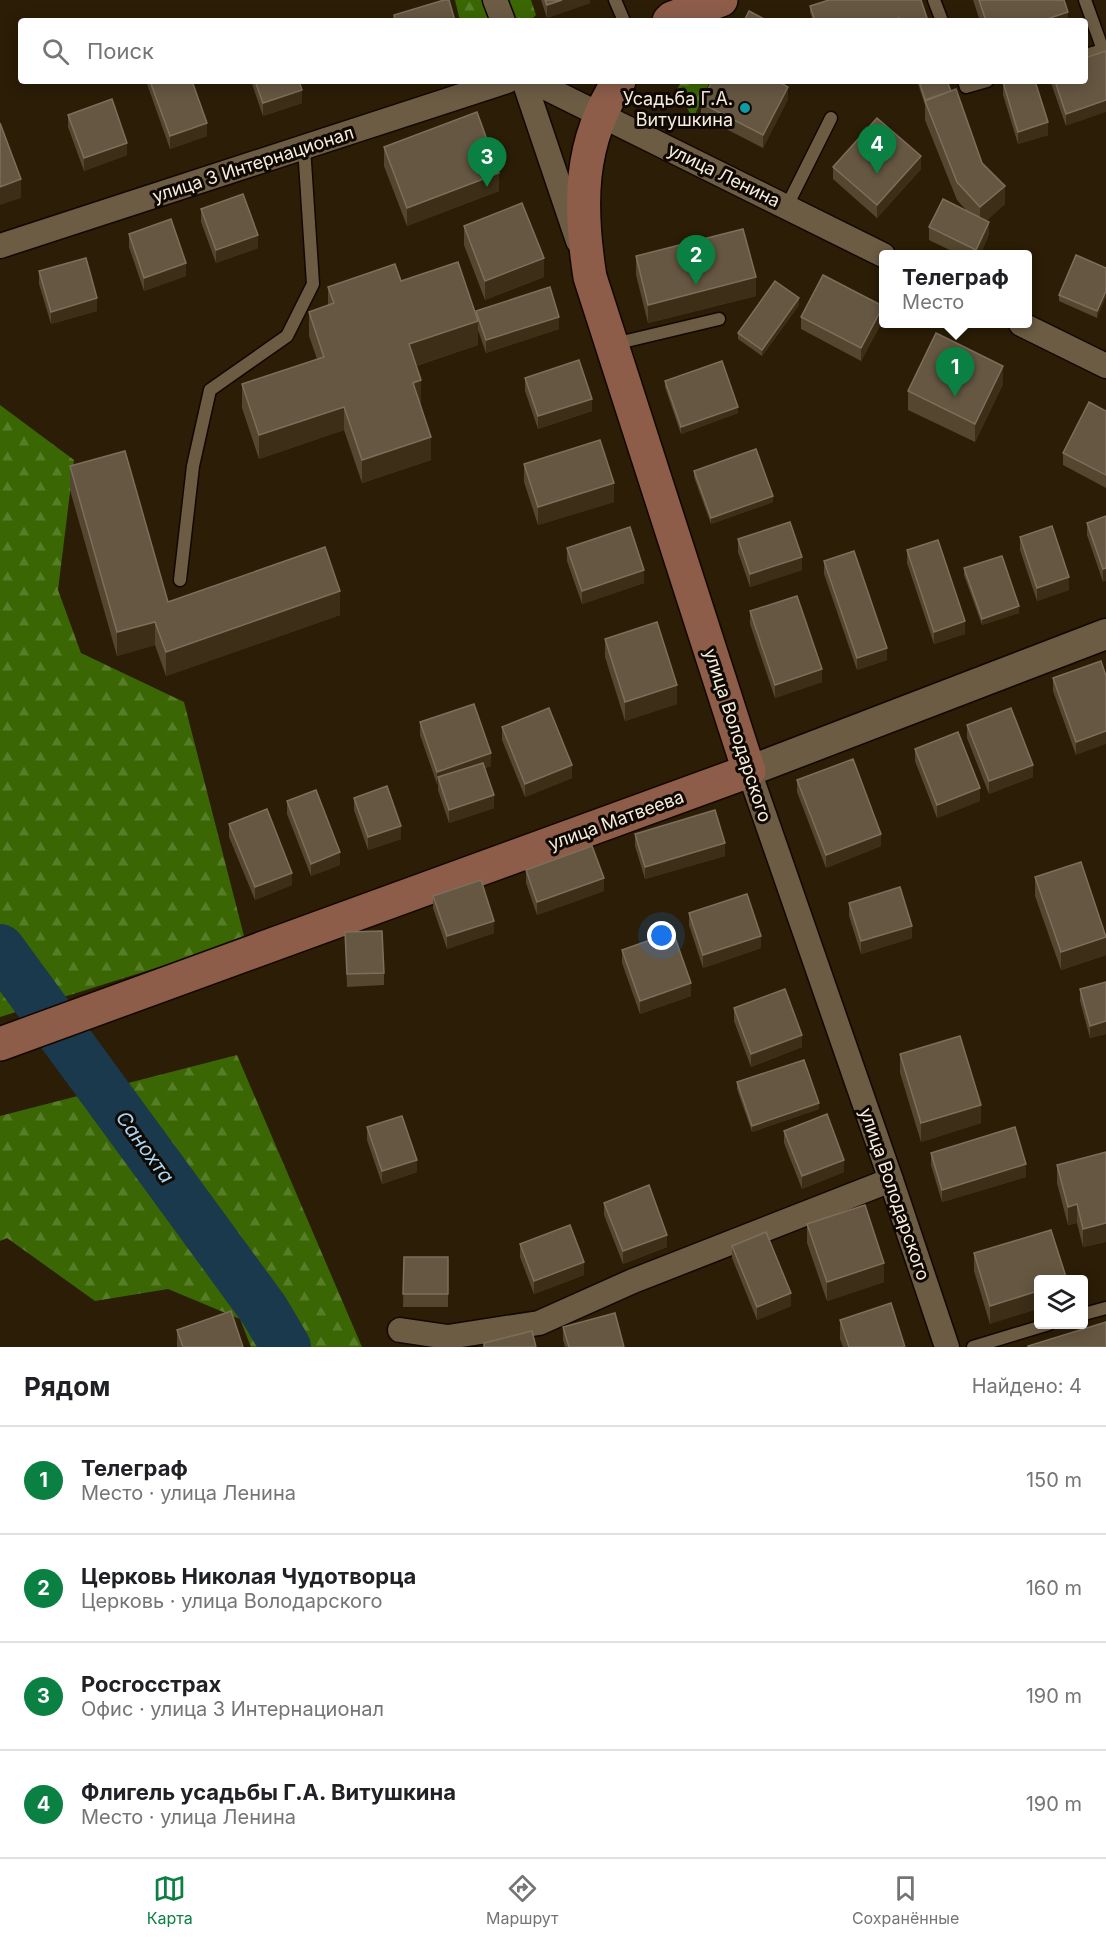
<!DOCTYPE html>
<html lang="ru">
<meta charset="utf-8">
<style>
:root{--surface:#fff;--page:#f2f2f2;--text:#202124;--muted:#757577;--line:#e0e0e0;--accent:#0b8043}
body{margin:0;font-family:Inter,sans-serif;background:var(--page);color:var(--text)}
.controls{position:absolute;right:18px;bottom:18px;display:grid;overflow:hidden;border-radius:6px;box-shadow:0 3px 15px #0003}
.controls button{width:54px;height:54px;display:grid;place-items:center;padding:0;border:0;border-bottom:2px solid var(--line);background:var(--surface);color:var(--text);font:30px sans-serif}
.you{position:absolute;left:662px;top:936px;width:21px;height:21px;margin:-15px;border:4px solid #fff;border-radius:50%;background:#1a73e8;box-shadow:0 0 0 9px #1a73e833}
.badge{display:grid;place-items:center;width:39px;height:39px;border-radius:50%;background:var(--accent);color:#fff;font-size:20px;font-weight:700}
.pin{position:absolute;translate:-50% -50px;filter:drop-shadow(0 2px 3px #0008)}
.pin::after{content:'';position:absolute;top:32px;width:21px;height:18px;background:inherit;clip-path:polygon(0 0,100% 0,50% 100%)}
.popup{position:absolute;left:879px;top:250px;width:153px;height:78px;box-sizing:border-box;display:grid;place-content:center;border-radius:6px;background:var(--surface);filter:drop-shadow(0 2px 4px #0005);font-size:20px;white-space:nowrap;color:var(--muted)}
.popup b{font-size:22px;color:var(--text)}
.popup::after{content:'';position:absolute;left:50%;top:100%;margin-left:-12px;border:12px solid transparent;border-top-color:var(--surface)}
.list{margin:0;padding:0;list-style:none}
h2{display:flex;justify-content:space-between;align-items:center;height:78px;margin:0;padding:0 24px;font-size:26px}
h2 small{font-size:20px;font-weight:400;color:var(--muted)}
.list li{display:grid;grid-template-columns:39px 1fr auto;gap:18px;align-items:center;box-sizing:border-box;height:108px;padding:0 24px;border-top:2px solid var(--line)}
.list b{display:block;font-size:22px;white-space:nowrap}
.list p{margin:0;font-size:20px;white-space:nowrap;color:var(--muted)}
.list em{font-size:20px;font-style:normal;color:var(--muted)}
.icon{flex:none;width:33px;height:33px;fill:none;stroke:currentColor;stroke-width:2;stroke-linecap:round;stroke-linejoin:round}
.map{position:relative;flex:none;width:1106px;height:1347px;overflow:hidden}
.search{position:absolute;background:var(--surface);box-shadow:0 3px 15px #0003;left:18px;right:18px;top:18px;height:66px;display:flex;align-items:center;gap:15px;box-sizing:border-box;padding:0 21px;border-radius:6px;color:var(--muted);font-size:22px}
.sheet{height:510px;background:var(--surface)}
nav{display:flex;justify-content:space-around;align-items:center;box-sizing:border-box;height:84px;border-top:2px solid var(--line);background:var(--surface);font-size:16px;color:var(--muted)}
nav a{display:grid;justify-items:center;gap:3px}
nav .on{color:var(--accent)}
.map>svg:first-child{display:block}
.forest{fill:url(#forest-firs)}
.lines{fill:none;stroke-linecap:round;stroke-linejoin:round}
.river{stroke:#1a394d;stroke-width:50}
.service-casing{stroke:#130700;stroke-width:15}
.minor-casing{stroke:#130700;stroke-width:27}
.tertiary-casing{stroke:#130700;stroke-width:33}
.secondary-casing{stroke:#130700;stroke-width:36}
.service{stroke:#6c5c44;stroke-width:12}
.minor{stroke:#6c5c44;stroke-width:24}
.tertiary{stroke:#6c5c44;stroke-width:30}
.secondary{stroke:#8d5d49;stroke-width:33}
.wall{fill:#54462f}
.shaded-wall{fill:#3c2e17}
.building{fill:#665742;stroke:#7c6f5b;stroke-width:1.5}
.culture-dot{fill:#0f9aa8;stroke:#0f0902;stroke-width:2}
.labels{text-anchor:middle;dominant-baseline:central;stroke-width:6;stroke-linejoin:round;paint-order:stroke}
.poi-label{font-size:18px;fill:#f6ecdf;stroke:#0f0902;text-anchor:end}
.street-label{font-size:18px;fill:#f6ecdf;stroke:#0f0902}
.water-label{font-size:20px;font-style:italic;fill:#a9d5f5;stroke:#0f0902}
</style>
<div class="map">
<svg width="1106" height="1347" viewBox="0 0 1106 1347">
<defs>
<pattern id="forest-firs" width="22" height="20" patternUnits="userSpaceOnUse" patternTransform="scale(1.5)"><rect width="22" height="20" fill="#3a6704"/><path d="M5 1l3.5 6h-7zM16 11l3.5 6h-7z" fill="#577d28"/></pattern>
</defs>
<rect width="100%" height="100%" fill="#2b1d06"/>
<g class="forest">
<polygon points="455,0 485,0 491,21 460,21"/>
<polygon points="509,0 531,0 536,15 530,21 516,21"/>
<polygon points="682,81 710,81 693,119 677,89"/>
<polygon points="0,405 74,460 58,590 81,653 184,702 245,940 0,1017"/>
<polygon points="237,1055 362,1347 251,1347 240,1319 168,1289 95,1301 7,1238 0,1241 0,1116"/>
</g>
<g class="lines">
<polyline class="river" points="0,949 264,1310 286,1347"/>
<g class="service-casing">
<g id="service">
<polyline points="615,0 624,21"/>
<polyline points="934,0 942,21"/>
<polyline points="1085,0 1103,50 1085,55"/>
<polyline points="964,81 966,87 987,81"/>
<polyline points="787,206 831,118"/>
<polyline points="614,344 719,319"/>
<polyline points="180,580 193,466 210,390 287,336 313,284 304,147"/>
<polyline points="1084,1314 1106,1308"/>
<polyline points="973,1347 1049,1324"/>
</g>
</g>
<g class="minor-casing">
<g id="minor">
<polyline points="495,0 503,21"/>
<polyline points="524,81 578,241"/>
<polyline points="532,81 883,255"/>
<polyline points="0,246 507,81"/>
<polyline points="1021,324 1106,366"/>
<polyline points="749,771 891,1180 947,1347"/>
<polyline points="400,1330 448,1337 539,1323 633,1281 891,1180"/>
</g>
</g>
<g class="tertiary-casing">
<polyline id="tertiary" points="749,771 1106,634"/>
</g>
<g class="secondary-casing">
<g id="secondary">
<polyline points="669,21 672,18 721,0"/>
<path d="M0 1044 749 771 590 277C579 207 578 143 619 81"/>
</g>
</g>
<use href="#service" class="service"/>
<use href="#minor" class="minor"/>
<use href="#tertiary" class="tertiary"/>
<use href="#secondary" class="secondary"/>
</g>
<g class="wall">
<polygon points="541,0 590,0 590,3 547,18"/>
<polygon points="973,0 1064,0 1068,21 980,21"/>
<polygon points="810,6 928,21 813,21 810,12"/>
<polygon points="146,81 192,81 207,136 170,149"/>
<polygon points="251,81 299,81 302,103 263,116"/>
<polygon points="917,81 947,81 951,91 982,163 1005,204 987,220 989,234 980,255 960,255 929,240 929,227 966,210 957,200 925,120 925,105"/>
<polygon points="1051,81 1085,81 1066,126 1051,83"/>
<polygon points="1003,82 1048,135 1018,144 1003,95"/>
<polygon points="788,99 763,148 701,116 701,103"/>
<polygon points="68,115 127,155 84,171 68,127"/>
<polygon points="384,147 499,191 407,226 384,166"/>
<polygon points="833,167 921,169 877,218 833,179"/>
<polygon points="201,209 258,248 216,263 201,222"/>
<polygon points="464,226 544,277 485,300 464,245"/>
<polygon points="129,234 186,276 144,291 129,247"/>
<polygon points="636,256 756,296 648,323 636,275"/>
<polygon points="1106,268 1097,318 1059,301 1059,295"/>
<polygon points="39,271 97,311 51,324 39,284"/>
<polygon points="401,281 476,315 476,311 559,329 486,353 478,330 478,345 416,366 421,404 420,404 431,460 362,483 344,430 259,459 242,408 242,384 317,359 309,336 309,312 328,305 328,287"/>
<polygon points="799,305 762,356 738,339 738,333"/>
<polygon points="883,306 883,320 861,361 801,329 801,317"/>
<polygon points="525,378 592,411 538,429 525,391"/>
<polygon points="665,381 738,413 681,434 665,387"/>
<polygon points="1003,384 975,442 908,410 908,391"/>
<polygon points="1106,411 1106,488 1063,465 1063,453"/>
<polygon points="524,464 614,502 538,525 524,482"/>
<polygon points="70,466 168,602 340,615 166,676 155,645 117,656 70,490"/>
<polygon points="694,471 773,502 711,524 694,477"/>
<polygon points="1106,516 1103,582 1087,535 1087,523"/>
<polygon points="1020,537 1069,590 1037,601 1020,550"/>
<polygon points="738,539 802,570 750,587 738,552"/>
<polygon points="567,548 644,583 582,604 567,561"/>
<polygon points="907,550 965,634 934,644 907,563"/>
<polygon points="824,561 887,660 857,670 824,574"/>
<polygon points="964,568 1019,613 982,625 964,575"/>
<polygon points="750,611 822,682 775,698 750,624"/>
<polygon points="605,639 677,704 625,721 605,657"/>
<polygon points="1101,661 1076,755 1053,691 1053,678"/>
<polygon points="420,722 491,766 485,768 494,808 449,823 438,790 438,784 437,784 420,735"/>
<polygon points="967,725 1033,777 989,794 967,738"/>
<polygon points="502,727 572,778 525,797 502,740"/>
<polygon points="915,749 980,801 937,818 915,761"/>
<polygon points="797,780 881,846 826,868 797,792"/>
<polygon points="354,798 401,839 368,850 354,810"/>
<polygon points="287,801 340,865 311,876 287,814"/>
<polygon points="229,824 292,885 255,900 229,837"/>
<polygon points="635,834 725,856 645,879 635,846"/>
<polygon points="526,870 604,891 537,915 526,883"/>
<polygon points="1035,877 1106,935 1106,955 1061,970 1035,896"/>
<polygon points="433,896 494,933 447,949 433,908"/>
<polygon points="849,903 912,938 861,954 849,916"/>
<polygon points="689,913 761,948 703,968 689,925"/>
<polygon points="345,932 384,973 384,985 347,987"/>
<polygon points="622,950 691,996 640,1014 622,963"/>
<polygon points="1106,982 1106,1034 1090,1038 1080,1001 1080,989"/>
<polygon points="734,1008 802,1047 751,1067 734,1021"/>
<polygon points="900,1054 981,1123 921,1142 900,1073"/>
<polygon points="737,1082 819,1109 752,1132 737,1089"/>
<polygon points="367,1127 417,1172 382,1184 367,1140"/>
<polygon points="784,1131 844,1172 802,1189 784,1143"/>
<polygon points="1106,1152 1106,1242 1083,1247 1077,1223 1068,1225 1057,1183 1057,1165"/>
<polygon points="931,1153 1026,1177 942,1202 931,1165"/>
<polygon points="604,1203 667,1247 623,1264 604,1215"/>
<polygon points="807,1224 884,1282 827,1301 807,1243"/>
<polygon points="520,1244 584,1275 534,1294 520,1257"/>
<polygon points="732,1246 791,1306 757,1320 732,1258"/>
<polygon points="974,1253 1067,1280 990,1324 974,1271"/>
<polygon points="404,1257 448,1257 448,1307 403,1307"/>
<polygon points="840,1320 905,1347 843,1347 840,1339"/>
<polygon points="563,1327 624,1347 565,1347 563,1340"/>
<polygon points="177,1330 243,1347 177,1347"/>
</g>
<g class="shaded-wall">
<polygon points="562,0 590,0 590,3 547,18 547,5"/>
<polygon points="1068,12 1068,21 1041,21"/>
<polygon points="788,87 788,99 763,148 763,135"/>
<polygon points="302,90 302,103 263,116 263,103"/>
<polygon points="1106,100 1106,112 1066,126 1066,114"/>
<polygon points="1048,122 1048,135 1018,144 1018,132"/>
<polygon points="207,123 207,136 170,149 170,136"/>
<polygon points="127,143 127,155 84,171 84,158"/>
<polygon points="921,156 921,169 877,218 877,205"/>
<polygon points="499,173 499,191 407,226 407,208"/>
<polygon points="21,179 21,198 0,205 0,187"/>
<polygon points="1005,186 1005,204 980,226 980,207"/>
<polygon points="989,222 989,234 980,255 976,255 976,250"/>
<polygon points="258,235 258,248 216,263 216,250"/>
<polygon points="544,258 544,277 485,300 485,281"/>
<polygon points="186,263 186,276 144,291 144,278"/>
<polygon points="756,277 756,296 648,323 648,305"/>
<polygon points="1106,291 1106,297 1097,318 1097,311"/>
<polygon points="97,298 97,311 51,324 51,312"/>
<polygon points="799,298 799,305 762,356 762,350"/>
<polygon points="883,307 883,320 861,361 861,348"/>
<polygon points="559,317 559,329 486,353 486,340"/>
<polygon points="478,321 478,345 409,368 409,344"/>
<polygon points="1003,366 1003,384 975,442 975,424"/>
<polygon points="421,380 421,404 413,407 413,383"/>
<polygon points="592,399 592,411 538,429 538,416"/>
<polygon points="344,407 344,430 259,459 259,435"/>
<polygon points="738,407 738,413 681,434 681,427"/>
<polygon points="431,437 431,460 362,483 362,460"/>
<polygon points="614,483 614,502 538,525 538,507"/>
<polygon points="773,496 773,502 711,524 711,518"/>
<polygon points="802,557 802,570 750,587 750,574"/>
<polygon points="1106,568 1106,581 1103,582 1103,569"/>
<polygon points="644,570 644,583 582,604 582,591"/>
<polygon points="1069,577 1069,590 1037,601 1037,588"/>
<polygon points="340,591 340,615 166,676 166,652"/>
<polygon points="1019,606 1019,613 982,625 982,619"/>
<polygon points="965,621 965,634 934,644 934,632"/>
<polygon points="155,622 155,645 117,656 117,632"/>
<polygon points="887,648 887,660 857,670 857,658"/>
<polygon points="822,669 822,682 775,698 775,685"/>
<polygon points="677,685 677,704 625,721 625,702"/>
<polygon points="1106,731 1106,744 1076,755 1076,742"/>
<polygon points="491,753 491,766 440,783 438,777 438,784 437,784 437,772"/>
<polygon points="572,765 572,778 525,797 525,784"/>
<polygon points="1033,765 1033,777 989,794 989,781"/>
<polygon points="980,788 980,801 937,818 937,805"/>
<polygon points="494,795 494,808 449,823 449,810"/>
<polygon points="401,826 401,839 368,850 368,837"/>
<polygon points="881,834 881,846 826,868 826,855"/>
<polygon points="725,843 725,856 645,879 645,867"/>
<polygon points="340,852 340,865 311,876 311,864"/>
<polygon points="292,873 292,885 255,900 255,887"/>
<polygon points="604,878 604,891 537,915 537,902"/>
<polygon points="494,921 494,933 447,949 447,936"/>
<polygon points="912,926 912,938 861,954 861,941"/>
<polygon points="761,936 761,948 703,968 703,955"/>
<polygon points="1106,937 1106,955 1061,970 1061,952"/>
<polygon points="691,983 691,996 640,1014 640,1001"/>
<polygon points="1106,1021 1106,1034 1090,1038 1090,1026"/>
<polygon points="802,1035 802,1047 751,1067 751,1054"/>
<polygon points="819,1103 819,1109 752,1132 752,1126"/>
<polygon points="981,1105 981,1123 921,1142 921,1123"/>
<polygon points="417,1160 417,1172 382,1184 382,1171"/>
<polygon points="844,1160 844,1172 802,1189 802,1176"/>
<polygon points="1026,1164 1026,1177 942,1202 942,1190"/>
<polygon points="1077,1204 1077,1223 1068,1225 1068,1207"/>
<polygon points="1106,1223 1106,1242 1083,1247 1083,1229"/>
<polygon points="667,1235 667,1247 623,1264 623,1251"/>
<polygon points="584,1262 584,1275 534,1294 534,1281"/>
<polygon points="884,1263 884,1282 827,1301 827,1282"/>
<polygon points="1038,1291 1038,1309 990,1324 990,1306"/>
<polygon points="791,1293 791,1306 757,1320 757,1307"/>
</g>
<g class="building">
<polygon points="444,0 449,0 455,21 395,21 394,15"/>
<polygon points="545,0 562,0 547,5"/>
<polygon points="829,0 921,0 928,21 899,21 899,18 891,21 815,21 810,6"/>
<polygon points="979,0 1064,0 1068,12 1041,21 986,21"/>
<polygon points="749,11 768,21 744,21"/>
<polygon points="1106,51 1106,100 1066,114 1055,81 1085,81 1085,58"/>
<polygon points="150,81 192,81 207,123 170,136"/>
<polygon points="255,81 299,81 302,90 263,103"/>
<polygon points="712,81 777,81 788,87 763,135 701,103"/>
<polygon points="919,81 947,81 951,91 925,100"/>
<polygon points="1006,81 1035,81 1048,122 1018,132 1003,82"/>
<polygon points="956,89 982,163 1005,186 980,207 957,182 925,101"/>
<polygon points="112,99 127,143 84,158 68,115"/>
<polygon points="477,112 499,173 407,208 384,147"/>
<polygon points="877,118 921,156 877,205 833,167"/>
<polygon points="0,123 21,179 0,187"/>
<polygon points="243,194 258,235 216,250 201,209"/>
<polygon points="943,199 989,222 976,250 929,227"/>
<polygon points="522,203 544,258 485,281 464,226"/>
<polygon points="171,219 186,263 144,278 129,234"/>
<polygon points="743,229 756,277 648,305 636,256"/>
<polygon points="1076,255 1106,268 1106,291 1097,311 1059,295"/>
<polygon points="86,258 97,298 51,312 39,271"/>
<polygon points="458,262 478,321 409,344 421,380 413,383 431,437 362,460 344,407 259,435 242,384 324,357 309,312 334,303 328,287 395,264 401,281"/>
<polygon points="823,275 883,306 861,348 801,317"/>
<polygon points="775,281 799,298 762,350 738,333"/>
<polygon points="550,287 559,317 486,340 476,311"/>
<polygon points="936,333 1003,366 975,424 908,391"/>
<polygon points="579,360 592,399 538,416 525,378"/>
<polygon points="722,361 738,407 681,427 665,381"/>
<polygon points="1089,402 1106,411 1106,475 1063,453"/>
<polygon points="600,440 614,483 538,507 524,464"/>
<polygon points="756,449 773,496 711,518 694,471"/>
<polygon points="125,451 168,602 325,547 340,591 166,652 155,622 117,632 70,466"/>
<polygon points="1106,516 1106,568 1103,569 1087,523"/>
<polygon points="790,522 802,557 750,574 738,539"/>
<polygon points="1052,526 1069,577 1037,588 1020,537"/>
<polygon points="630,527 644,570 582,591 567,548"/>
<polygon points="938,540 965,621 934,632 907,550"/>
<polygon points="854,551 887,648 857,658 824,561"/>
<polygon points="1002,556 1019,606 982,619 964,568"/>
<polygon points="797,596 822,669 775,685 750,611"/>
<polygon points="657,622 677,685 625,702 605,639"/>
<polygon points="1101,661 1106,676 1106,731 1076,742 1053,678"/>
<polygon points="474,704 491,753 437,772 420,722"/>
<polygon points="549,708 572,765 525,784 502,727"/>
<polygon points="1011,708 1033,765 989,781 967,725"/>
<polygon points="958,732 980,788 937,805 915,749"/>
<polygon points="853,759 881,834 826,855 797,780"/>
<polygon points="483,763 494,795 449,810 438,777"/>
<polygon points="387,786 401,826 368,837 354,798"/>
<polygon points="316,790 340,852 311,864 287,801"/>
<polygon points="267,809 292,873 255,887 229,824"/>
<polygon points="715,810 725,843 645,867 635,834"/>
<polygon points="592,846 604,878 537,902 526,870"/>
<polygon points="1081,862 1106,937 1061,952 1035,877"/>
<polygon points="481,880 494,921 447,936 433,896"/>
<polygon points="900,887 912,926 861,941 849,903"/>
<polygon points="747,894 761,936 703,955 689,913"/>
<polygon points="382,931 384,973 347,974 345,932"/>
<polygon points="673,932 691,983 640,1001 622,950"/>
<polygon points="1106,982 1106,1021 1090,1026 1080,989"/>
<polygon points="785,989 802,1035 751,1054 734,1008"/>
<polygon points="960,1036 981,1105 921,1123 900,1054"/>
<polygon points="804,1060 819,1103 752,1126 737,1082"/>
<polygon points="827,1114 844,1160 802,1176 784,1131"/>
<polygon points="402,1116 417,1160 382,1171 367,1127"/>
<polygon points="1015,1127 1026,1164 942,1190 931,1153"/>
<polygon points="1106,1152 1106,1223 1083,1229 1077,1204 1068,1207 1057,1165"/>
<polygon points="649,1185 667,1235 623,1251 604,1203"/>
<polygon points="865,1205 884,1263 827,1282 807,1224"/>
<polygon points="570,1225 584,1262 534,1281 520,1244"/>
<polygon points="1051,1230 1067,1280 1038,1280 1038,1291 990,1306 974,1253"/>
<polygon points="766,1232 791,1293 757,1307 732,1246"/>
<polygon points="404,1257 448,1257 448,1294 403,1294"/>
<polygon points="891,1303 905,1347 849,1347 840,1320"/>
<polygon points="231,1311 243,1347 183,1347 177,1330"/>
<polygon points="615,1313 624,1347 569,1347 563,1327"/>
<polygon points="1106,1322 1106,1347 1028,1347 1028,1346"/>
<polygon points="532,1331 536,1347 484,1347 484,1343"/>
</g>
<circle class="culture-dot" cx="745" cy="108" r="6"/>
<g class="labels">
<g class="poi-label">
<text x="733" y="98">Усадьба Г.А.<tspan x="733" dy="21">Витушкина</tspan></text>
</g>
<g class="street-label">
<text transform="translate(253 164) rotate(-18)">улица 3 Интернационал</text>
<text transform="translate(724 175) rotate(26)">улица Ленина</text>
<text transform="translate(738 735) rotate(72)">улица Володарского</text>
<text transform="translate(616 820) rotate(-20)">улица Матвеева</text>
<text transform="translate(895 1194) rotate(71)">улица Володарского</text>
</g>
<g class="water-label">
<text transform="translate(145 1147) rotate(54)">Санохта</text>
</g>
</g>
</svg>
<div class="controls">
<button><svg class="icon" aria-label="layers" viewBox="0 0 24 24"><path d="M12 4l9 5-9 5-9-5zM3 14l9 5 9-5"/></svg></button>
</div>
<div class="you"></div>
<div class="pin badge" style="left:955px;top:397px">1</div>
<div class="popup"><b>Телеграф</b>Место</div>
<div class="pin badge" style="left:696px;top:285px">2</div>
<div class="pin badge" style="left:487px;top:187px">3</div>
<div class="pin badge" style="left:877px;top:174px">4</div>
<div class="search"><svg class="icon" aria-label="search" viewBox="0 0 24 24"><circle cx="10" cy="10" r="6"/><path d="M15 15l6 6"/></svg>Поиск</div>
</div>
<section class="sheet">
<h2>Рядом<small>Найдено: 4</small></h2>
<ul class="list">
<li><span class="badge">1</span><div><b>Телеграф</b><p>Место · улица Ленина</p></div><em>150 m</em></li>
<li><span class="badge">2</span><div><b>Церковь Николая Чудотворца</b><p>Церковь · улица Володарского</p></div><em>160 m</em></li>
<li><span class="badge">3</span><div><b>Росгосстрах</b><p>Офис · улица 3 Интернационал</p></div><em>190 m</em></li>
<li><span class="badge">4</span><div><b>Флигель усадьбы Г.А. Витушкина</b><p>Место · улица Ленина</p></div><em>190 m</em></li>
</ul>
</section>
<nav>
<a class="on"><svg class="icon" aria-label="map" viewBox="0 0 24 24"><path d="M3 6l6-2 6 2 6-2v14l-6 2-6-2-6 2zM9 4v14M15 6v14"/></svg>Карта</a>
<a><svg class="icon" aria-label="directions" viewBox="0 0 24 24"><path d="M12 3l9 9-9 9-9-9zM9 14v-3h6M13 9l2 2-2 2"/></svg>Маршрут</a>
<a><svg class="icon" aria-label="saved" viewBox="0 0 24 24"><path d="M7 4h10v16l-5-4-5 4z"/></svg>Сохранённые</a>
</nav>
